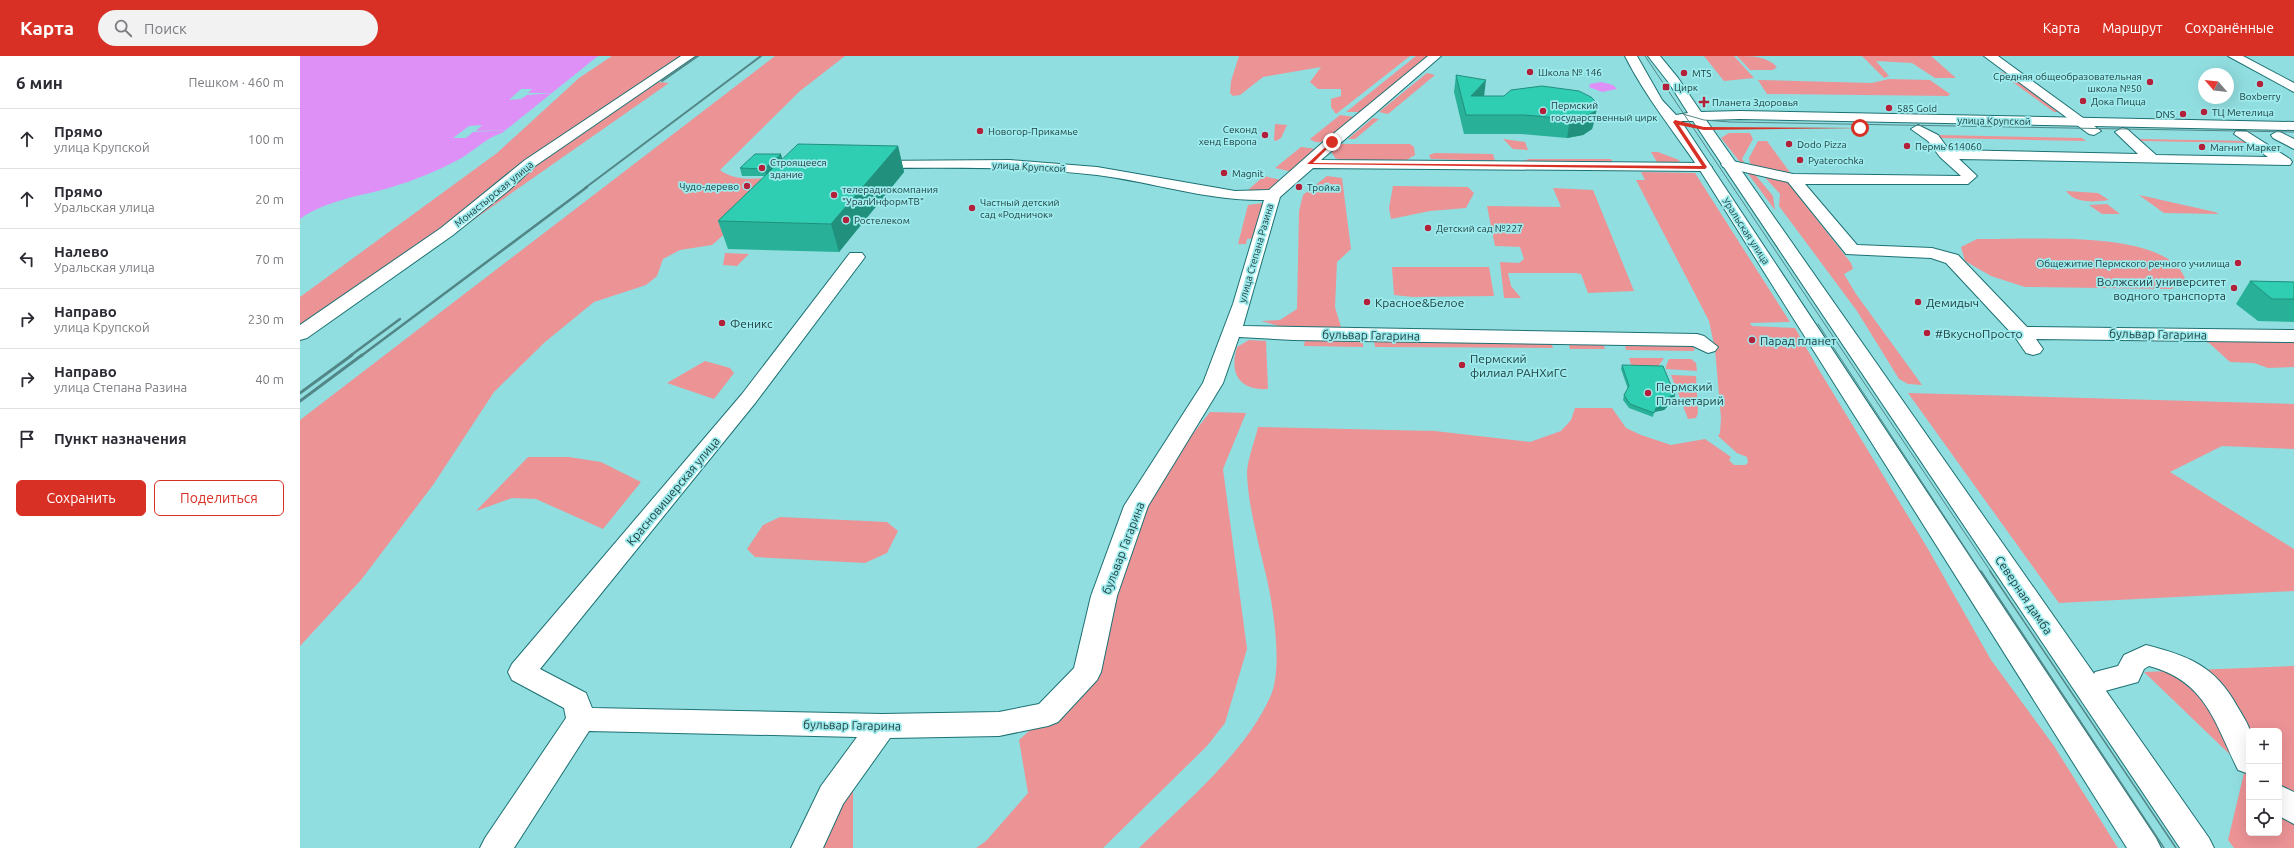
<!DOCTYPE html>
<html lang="ru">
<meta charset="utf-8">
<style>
:root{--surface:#fff;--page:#f2f2f3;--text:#2b2b33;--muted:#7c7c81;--line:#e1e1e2;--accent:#d93025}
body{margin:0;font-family:Ubuntu,sans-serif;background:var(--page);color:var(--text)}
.controls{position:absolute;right:12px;bottom:12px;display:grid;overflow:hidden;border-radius:6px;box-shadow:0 4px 16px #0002}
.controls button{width:36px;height:36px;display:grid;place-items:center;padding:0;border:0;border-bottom:1px solid var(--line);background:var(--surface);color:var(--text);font:20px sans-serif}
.compass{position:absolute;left:1898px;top:12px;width:36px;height:36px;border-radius:50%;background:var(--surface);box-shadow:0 4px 16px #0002;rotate:298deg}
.stop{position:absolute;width:12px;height:12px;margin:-9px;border:3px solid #d93025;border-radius:50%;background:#fff}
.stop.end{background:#d93025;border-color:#fff;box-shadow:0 1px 4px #0008}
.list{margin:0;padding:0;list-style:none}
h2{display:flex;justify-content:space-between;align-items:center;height:52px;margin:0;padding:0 16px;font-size:17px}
h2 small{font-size:13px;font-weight:400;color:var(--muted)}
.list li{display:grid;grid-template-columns:26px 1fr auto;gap:12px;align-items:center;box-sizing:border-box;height:60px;padding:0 16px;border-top:1px solid var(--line)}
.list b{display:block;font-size:15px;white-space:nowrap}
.list p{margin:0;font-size:13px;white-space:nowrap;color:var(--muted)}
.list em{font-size:13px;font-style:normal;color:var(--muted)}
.actions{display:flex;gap:8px;padding:12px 16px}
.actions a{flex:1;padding:9px 0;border:1px solid var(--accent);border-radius:6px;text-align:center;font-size:14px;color:var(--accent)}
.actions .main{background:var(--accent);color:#fff}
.icon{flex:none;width:22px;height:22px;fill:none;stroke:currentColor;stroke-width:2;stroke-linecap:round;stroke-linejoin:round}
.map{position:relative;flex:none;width:1994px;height:792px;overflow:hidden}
header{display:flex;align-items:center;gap:24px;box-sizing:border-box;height:56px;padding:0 20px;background:var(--accent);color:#fff}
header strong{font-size:19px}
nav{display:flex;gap:22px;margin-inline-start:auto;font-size:14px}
.search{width:280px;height:36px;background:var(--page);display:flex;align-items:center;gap:10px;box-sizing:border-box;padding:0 14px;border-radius:22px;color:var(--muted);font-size:15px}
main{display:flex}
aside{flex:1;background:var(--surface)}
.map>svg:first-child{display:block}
.green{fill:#ec9396;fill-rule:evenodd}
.water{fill:#df90f7}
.pier{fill:#91dee0}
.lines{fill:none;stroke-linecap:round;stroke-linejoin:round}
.minor-casing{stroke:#1d7173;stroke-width:2}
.major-casing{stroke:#1d7173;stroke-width:2}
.minor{fill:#fff;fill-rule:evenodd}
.major{fill:#fff;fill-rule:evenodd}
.tram-far1{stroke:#528687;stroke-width:1}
.tram{stroke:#528687;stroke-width:1.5}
.rail-far2{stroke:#528687;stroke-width:2}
.rail-far1{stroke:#528687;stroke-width:2.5}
.rail{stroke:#528687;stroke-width:3}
.wall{fill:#28b099}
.shaded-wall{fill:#21907d}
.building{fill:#2fcdb2;stroke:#21907d}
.route{fill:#d93025}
.poi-dot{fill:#b3203a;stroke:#9debed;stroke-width:1.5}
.labels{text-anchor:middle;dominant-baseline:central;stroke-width:3.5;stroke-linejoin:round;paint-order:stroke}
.far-poi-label{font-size:10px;fill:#224243;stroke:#9debed;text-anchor:start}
.far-street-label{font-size:10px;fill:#224243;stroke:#9debed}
.poi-label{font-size:12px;fill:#224243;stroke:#9debed;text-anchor:start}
.street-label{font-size:12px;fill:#224243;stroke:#9debed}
</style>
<header>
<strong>Карта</strong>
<div class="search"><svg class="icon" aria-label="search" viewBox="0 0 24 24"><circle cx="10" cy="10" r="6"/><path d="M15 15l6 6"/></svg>Поиск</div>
<nav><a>Карта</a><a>Маршрут</a><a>Сохранённые</a></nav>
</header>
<main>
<aside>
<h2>6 мин<small>Пешком · 460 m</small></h2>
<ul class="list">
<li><svg class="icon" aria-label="ahead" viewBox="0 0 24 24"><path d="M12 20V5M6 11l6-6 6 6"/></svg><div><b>Прямо</b><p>улица Крупской</p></div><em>100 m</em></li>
<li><svg class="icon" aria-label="ahead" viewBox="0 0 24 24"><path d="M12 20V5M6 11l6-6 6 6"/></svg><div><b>Прямо</b><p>Уральская улица</p></div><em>20 m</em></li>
<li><svg class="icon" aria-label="left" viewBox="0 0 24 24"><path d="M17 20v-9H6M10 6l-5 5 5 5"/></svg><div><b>Налево</b><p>Уральская улица</p></div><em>70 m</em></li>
<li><svg class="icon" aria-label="right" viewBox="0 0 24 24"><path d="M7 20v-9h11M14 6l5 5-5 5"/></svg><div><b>Направо</b><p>улица Крупской</p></div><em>230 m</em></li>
<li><svg class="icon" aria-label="right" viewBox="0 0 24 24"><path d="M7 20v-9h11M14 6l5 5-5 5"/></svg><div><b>Направо</b><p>улица Степана Разина</p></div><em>40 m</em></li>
<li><svg class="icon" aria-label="arrive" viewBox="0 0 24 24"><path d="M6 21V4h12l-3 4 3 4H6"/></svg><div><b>Пункт назначения</b></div></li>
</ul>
<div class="actions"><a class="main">Сохранить</a><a>Поделиться</a></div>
</aside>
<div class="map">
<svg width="1994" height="792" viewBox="0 0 1994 792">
<rect width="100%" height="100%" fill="#91dee0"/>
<g class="green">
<polygon points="312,0 385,0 348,25 369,27 0,285 0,241 197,97 279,22"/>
<path d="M475 0H545L500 35 420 114C437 127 461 122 481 121L436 168 412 189 380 194 363 203 357 220 346 229 294 246 245 286 194 336 133 429 61 524 0 590V364Z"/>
<polygon points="939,0 1110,0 1036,58 1031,51 1031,43 1041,40 1041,33 1018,33 1010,26 1021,11 963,21 940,39 933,40 930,37 931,25"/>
<polygon points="1116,0 1129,0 1061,56 1046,56"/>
<polygon points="1404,0 1434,0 1454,22 1424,25"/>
<path d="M1437 0C1453 0 1466 0 1477 11L1473 14H1450Z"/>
<polygon points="1562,0 1631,0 1656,22 1635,22 1612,7 1576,5 1589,20 1584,22"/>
<polygon points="1699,16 1712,19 1709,20 1715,24 1719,24 1763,56 1754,56"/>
<polygon points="1127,17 1135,19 1088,58 1079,56"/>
<polygon points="1589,23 1630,24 1650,38 1648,40 1467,38 1458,24 1572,27"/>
<path d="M1040 59 1055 61C1044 70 1025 95 1010 83Z"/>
<polygon points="1073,62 1079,63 1055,83 1048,83"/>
<polygon points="975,68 987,69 981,82 976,85 974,84"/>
<polygon points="1429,77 1450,77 1453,83 1442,103 1444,106 1440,106 1421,82"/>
<polygon points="1638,79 1782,82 1786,85 1641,82"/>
<polygon points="1203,83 1225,86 1228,94 1213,93"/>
<polygon points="1838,83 1949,85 1953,87 1841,85"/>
<polygon points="1458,85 1467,85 1494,122 1458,113 1450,107 1449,102"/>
<polygon points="1036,88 1110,88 1114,91 1115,99 1103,106 1042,105 1035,102 1031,95"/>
<polygon points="1001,91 1017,93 993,116 975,112"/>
<polygon points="1351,96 1358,96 1379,104 1381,108 1358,108"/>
<polygon points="1135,97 1193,98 1195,105 1131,103 1129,99"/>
<polygon points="1229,103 1311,103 1314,108 1226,107 1223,105"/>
<polygon points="1446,115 1452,115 1473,140 1475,154"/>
<path d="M1341 116 1395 117 1490 266 1450 267 1452 270 1495 272 1519 314 1628 493 1691 604 1754 690 1818 792H839C884 747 946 697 971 639 983 611 973 549 966 519 959 489 948 449 947 418 947 404 955 385 958 371L1135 375 1230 386 1261 375 1271 364 1275 352H1312L1326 372 1341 379 1371 389 1405 383 1431 401 1429 404 1434 409H1445L1448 407 1447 401 1437 397 1418 380 1420 377 1421 362 1415 293 1409 265 1336 124H1345Z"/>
<polygon points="1461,117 1485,123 1551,207 1553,213 1544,218 1556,238 1622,329 1608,328 1599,323 1557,255 1479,150 1480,138"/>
<polygon points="964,120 981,124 968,134 948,134"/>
<polygon points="1027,120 1042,122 1051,193 1037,206 1035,251 1041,271 986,272 961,265 980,264 997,253 999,155 1003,139"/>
<polygon points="1093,130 1168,131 1174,137 1166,152 1130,155 1091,163 1089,152"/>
<polygon points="1253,132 1293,134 1334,235 1288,237 1281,218 1276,217 1208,217 1211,230 1221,242 1204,242 1200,206 1219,207 1224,203 1220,191 1195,190 1187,150 1261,151"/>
<path d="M1766 135 1798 137 1809 144C1796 146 1775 148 1766 135Z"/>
<polygon points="1839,139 1915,156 1919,158 1864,157"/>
<polygon points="963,147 958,182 947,183 946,188 938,188 948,149"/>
<polygon points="1807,148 1820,158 1802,158 1789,149"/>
<path d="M1677 183C1728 184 1836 175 1875 208 1880 212 1884 220 1887 226L1871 233 1725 231 1691 220 1665 205 1661 191Z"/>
<polygon points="425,197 449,198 437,210 423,209"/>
<polygon points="1092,211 1189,211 1194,240 1113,241 1094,239"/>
<path d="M949 284 966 285 968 333C939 335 929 317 937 291Z"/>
<polygon points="1005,284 1063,284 1063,291 1004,290"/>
<polygon points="1074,284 1251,286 1253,292 1075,291"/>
<polygon points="1900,284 1994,285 1994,311 1968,312 1954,307 1930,306 1909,287"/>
<polygon points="1268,285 1302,286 1305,293 1270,293"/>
<polygon points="1324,286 1396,287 1394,295 1326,294"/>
<polygon points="1329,302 1364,302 1359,309 1360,313 1332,312"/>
<polygon points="1369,303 1391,303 1396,307 1397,315 1366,313 1366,310"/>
<polygon points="405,305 430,312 434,317 414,343 367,327"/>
<polygon points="1371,319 1396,320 1398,357 1396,362 1388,363"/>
<polygon points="1608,337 1994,348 1994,393 1922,390 1870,416 1994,493 1994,535 1759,547"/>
<polygon points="910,356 946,357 923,413 947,593 925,667 907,690 803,792 676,792 686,785 728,737 719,684 748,658 787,616 836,450"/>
<polygon points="228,401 269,401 301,406 341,426 303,473 236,443 212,442 176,455"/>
<polygon points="480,461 587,466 598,475 587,497 565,507 455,501 447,493 463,469"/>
<path d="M1994 610V792H1934L1928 784 1945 713 1844 616ZM1949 675H1979V777H1949Z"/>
<polygon points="553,732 553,792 507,792"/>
</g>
<g class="water">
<path d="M0 0H298L202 77C185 82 173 96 158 104 137 115 115 124 92 131 62 140 26 144 0 163Z"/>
<polygon points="1301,26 1313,29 1317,33 1302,36 1289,31 1290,28"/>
</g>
<g class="pier">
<polygon points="221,33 232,33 228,37 253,37 227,39 221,43 209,44"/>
<polygon points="182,69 176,75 209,74 173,76 166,82 153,82 169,70"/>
</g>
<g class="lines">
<g class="minor-casing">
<g id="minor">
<polygon points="381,0 395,0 235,110 209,134 153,179 7,282 0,284 0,269 141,172 225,104"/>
<path d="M1128 0H1141L1021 104 1405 107 1412 111 1405 115 1013 112 980 141 943 270 1397 278 1404 280 1418 291 1415 295 1408 297 1393 290 993 284 939 281 923 327 848 450 817 540 801 616 797 624 758 666 748 670 699 680 590 682 543 748 523 792H491L521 730 557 681 289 675 214 792H180L185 782 266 662 264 652 212 624 208 616 212 608 442 338 550 197H562L565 201 456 346 240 613 286 637 292 652 582 658 699 656 739 648 774 612 791 540 824 450 903 327 933 248 964 144C907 145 853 126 797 119 723 110 648 112 573 112L568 111 566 108 568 105 710 104 797 111 935 135 969 134 1021 88Z"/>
<polygon points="1684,0 1698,0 1801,75 1794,79 1789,78"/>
<polygon points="1928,0 1943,0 1994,27 1994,36"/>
<polygon points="1618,69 1638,79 1649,94 1838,98 1815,76 1822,72 1827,73 1856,99 1968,101 1934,78 1936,75 1946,75 1990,103 1992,106 1990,109 1659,103 1677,120 1668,128 1505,128 1557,189 1632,192 1658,199 1727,271 1994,274 1994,286 1736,283 1743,293 1740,297 1733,299 1726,297 1715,281 1646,207 1631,202 1546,198 1488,126 1423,111 1421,108 1428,104 1493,118 1661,120 1640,101 1628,85 1611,73"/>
<polygon points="1978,75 1994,83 1994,93 1973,82 1971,79"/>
<path d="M1846 589C1889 600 1915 610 1937 650 1941 657 1948 667 1950 675 1951 687 1949 704 1949 718L1938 714C1915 667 1906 625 1849 610L1844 613 1838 626 1805 635 1795 632 1791 624 1795 616 1818 610 1824 599Z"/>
<polygon points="1979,729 1994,736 1994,768 1979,760"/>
</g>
</g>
<g class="major-casing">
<path id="major" d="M1325 0H1337L1362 44 1376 59 1388 57 1369 27 1348 0H1360L1378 22 1401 56 1440 55 1994 66V74L1440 63 1406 64 1909 782 1914 792H1880L1393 65H1381L1856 782 1861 792H1827L1398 111C1373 74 1345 40 1325 0Z"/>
</g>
<use href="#minor" class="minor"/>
<use href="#major" class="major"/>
<g class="tram-far1">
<polyline points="1345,0 1691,516"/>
<polyline points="1383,58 1404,64 1430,66 1994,76"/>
<polyline points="1518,268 1681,516"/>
</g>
<g class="tram">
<polyline points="1681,515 1864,792"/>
<polyline points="1690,515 1876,792"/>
</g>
<g class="rail-far2">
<polyline points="362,25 398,0"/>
<polyline points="285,132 461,0"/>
</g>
<g class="rail-far1">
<polyline points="50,300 100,263"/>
<polyline points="61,300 287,131"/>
</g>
<g class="rail">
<polyline points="0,337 52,299"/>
<polyline points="0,345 62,299"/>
</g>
</g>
<g class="wall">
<polygon points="1156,19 1184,40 1204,40 1294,66 1292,73 1283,79 1267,82 1221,78 1164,78 1154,36"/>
<polygon points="598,90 604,116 539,196 428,193 418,165 465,120 442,120 440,112 482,103"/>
<polygon points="1950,225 1994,226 1994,266 1958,265 1936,248"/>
<polygon points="1322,309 1374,344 1369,344 1367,351 1364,354 1354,356 1353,361 1329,352 1323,344 1324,339 1328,333 1321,313"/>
</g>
<g class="shaded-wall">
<polygon points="1186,24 1184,41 1171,40"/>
<polygon points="1298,48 1294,66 1292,73 1283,79 1267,82 1270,63"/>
<polygon points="598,90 604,116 539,196 531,168"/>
<polygon points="481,98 483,105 467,120 464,113"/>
<polygon points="1375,339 1374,344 1369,344 1370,340"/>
<polygon points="1368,347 1367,351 1364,354 1354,356 1356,352"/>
</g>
<g class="building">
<polygon points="1156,19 1186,24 1171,40 1204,40 1211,34 1242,30 1279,35 1291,41 1298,48 1296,55 1286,60 1270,63 1224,59 1166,59"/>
<polygon points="498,88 598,90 531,168 418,165"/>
<polygon points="455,98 481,98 464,113 440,112"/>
<polygon points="1950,225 1994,226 1994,243 1972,243"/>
<polygon points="1322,309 1363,310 1375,339 1370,340 1368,347 1365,350 1356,352 1354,357 1330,348 1324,339 1329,330"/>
</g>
<polygon class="route" points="1375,64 1404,71 1563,72 1404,74 1379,69 1407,111 1405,113 1007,108 1032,85 1033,87 1013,107 1402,110 1373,66"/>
<g class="poi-dot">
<circle cx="1230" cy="16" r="4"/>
<circle cx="1384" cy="17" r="4"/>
<circle cx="1850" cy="26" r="4"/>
<circle cx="1960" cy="28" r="4"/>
<rect x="1362" y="27" width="8" height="8" rx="2"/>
<circle cx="1783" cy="45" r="4"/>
<path d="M1402 40h4v4h4v4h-4v4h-4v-4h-4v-4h4z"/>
<circle cx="1589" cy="52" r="4"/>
<circle cx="1243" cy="55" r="4"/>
<circle cx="1904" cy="56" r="4"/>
<circle cx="1883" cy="58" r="4"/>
<circle cx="680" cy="75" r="4"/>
<circle cx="965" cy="79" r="4"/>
<circle cx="1489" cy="88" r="4"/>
<circle cx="1607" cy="90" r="4"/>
<circle cx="1902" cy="91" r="4"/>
<circle cx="1500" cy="104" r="4"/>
<circle cx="462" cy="112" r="4"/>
<circle cx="924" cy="117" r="4"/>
<circle cx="447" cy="130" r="4"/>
<circle cx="999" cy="131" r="4"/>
<circle cx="534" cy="139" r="4"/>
<circle cx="672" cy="152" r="4"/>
<circle cx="546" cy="164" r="4"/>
<circle cx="1128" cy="172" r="4"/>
<circle cx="1938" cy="207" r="4"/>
<circle cx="1934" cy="232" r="4"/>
<circle cx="1067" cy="246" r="4"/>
<circle cx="1618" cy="246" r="4"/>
<circle cx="422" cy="267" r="4"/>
<circle cx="1627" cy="277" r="4"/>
<circle cx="1452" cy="284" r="4"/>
<circle cx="1162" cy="309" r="4"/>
<circle cx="1348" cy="337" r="4"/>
</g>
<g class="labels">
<g class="far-poi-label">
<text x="1238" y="16">Школа № 146</text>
<text x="1392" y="17">MTS</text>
<text x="1842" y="20" text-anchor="end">Средняя общеобразовательная<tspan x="1842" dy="12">школа №50</tspan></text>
<text x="1374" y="31">Цирк</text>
<text x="1960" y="40" text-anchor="middle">Boxberry</text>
<text x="1791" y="45">Дока Пицца</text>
<text x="1412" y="46">Планета Здоровья</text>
<text x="1251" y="49">Пермский<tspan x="1251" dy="12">государственный цирк</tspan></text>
<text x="1597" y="52">585 Gold</text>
<text x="1912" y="56">ТЦ Метелица</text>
<text x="1875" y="58" text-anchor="end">DNS</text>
<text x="957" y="73" text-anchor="end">Секонд<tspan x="957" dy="12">хенд Европа</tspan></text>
<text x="688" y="75">Новогор-Прикамье</text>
<text x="1497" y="88">Dodo Pizza</text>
<text x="1615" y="90">Пермь 614060</text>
<text x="1910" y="91">Магнит Маркет</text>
<text x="1508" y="104">Pyaterochka</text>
<text x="470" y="106">Строящееся<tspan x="470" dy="12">здание</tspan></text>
<text x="932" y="117">Magnit</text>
<text x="439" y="130" text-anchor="end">Чудо-дерево</text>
<text x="1007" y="131">Тройка</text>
<text x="542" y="133">телерадиокомпания<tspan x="542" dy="12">"УралИнформТВ"</tspan></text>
<text x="680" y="146">Частный детский<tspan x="680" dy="12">сад «Родничок»</tspan></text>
<text x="554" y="164">Ростелеком</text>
<text x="1136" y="172">Детский сад №227</text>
<text x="1930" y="207" text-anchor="end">Общежитие Пермского речного училища</text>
</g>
<g class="far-street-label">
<text transform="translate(1694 65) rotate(1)">улица Крупской</text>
<text transform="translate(729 111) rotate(3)">улица Крупской</text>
<text transform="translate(194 138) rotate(-39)">Монастырская улица</text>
<text transform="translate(1446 175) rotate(57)">Уральская улица</text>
<text transform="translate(956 197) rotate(-74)">улица Степана Разина</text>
</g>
<g class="poi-label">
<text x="1926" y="225" text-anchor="end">Волжский университет<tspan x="1926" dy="14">водного транспорта</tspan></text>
<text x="1075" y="246">Красное&amp;Белое</text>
<text x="1626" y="246">Демидыч</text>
<text x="430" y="267">Феникс</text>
<text x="1635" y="277">#ВкусноПросто</text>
<text x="1460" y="284">Парад планет</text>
<text x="1170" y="302">Пермский<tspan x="1170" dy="14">филиал РАНХиГС</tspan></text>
<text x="1356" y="330">Пермский<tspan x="1356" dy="14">Планетарий</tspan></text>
</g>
<g class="street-label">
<text transform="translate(1858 278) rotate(1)">бульвар Гагарина</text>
<text transform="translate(1071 279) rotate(1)">бульвар Гагарина</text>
<text transform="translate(373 435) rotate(-50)">Красновишерская улица</text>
<text transform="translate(823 492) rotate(-69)">бульвар Гагарина</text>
<text transform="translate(1724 539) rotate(56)">Северная дамба</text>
<text transform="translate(552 669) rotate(1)">бульвар Гагарина</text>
</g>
</g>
</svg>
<div class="controls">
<button>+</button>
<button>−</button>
<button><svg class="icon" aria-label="locate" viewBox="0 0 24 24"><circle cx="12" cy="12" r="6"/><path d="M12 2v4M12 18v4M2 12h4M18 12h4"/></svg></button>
</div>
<svg class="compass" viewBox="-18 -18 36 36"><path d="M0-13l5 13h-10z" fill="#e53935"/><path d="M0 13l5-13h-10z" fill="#7c7c81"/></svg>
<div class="stop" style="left:1560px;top:72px"></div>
<div class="stop end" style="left:1032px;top:86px"></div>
</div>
</main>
